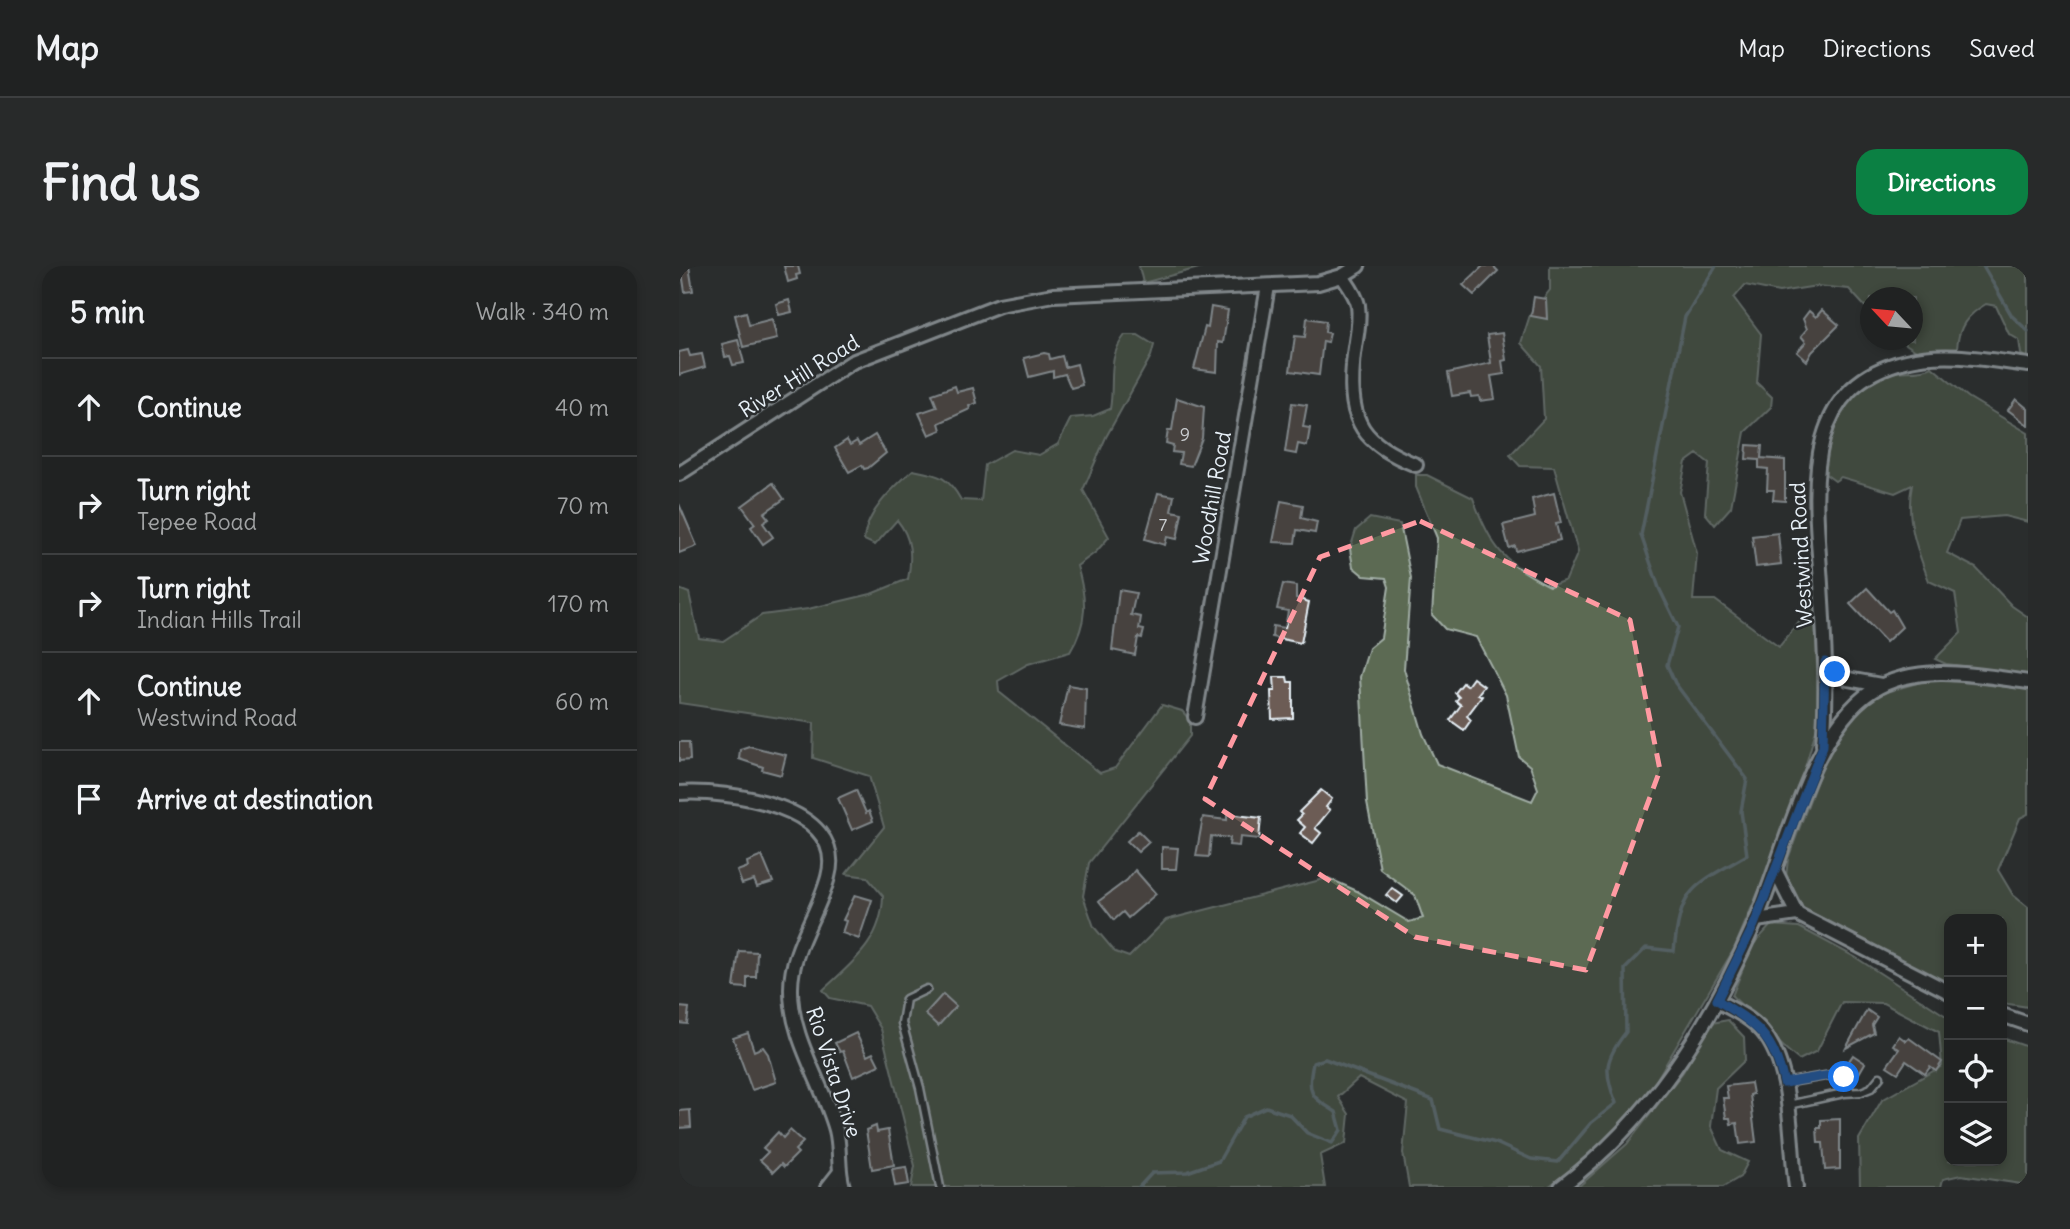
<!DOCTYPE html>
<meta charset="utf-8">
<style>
:root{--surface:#202222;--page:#282a2a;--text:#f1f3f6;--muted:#a2a4a5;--line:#3d3f40;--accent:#0b8043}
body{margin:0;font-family:Delius,sans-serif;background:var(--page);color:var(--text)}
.controls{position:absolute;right:21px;bottom:21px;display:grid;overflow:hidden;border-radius:14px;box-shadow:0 4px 10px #0003}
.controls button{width:63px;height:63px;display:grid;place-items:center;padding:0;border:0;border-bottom:2px solid var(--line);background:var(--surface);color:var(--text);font:35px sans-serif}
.compass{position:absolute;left:1181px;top:21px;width:63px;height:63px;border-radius:50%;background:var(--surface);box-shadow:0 4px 10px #0003;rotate:296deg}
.stop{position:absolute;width:21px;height:21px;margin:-16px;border:5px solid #1a73e8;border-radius:50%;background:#fff}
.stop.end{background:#1a73e8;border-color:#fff;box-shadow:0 2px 7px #0008}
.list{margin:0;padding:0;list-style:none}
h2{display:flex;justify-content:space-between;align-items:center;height:91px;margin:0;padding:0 28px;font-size:30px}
h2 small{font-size:23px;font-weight:400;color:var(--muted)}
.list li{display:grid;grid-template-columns:46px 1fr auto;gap:21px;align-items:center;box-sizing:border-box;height:98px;padding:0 28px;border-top:2px solid var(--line)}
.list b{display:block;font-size:26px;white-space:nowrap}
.list p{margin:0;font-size:23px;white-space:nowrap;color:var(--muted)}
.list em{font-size:23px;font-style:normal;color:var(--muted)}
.icon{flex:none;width:38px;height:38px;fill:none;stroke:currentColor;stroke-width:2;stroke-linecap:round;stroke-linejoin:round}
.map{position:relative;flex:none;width:1349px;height:921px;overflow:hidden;border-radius:21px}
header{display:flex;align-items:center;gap:42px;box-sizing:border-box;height:98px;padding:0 35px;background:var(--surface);border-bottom:2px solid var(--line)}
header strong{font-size:33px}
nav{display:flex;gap:38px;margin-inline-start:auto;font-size:24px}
.intro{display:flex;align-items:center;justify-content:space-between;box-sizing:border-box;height:168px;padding:0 42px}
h1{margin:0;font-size:49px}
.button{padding:18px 32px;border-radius:21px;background:var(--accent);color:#fff;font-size:24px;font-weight:700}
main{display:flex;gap:42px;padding:0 42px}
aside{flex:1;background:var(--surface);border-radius:21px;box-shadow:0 4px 10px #0003}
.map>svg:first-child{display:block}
.green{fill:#5b6b53;stroke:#a2aea6;stroke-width:2}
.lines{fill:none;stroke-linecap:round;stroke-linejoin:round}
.stream{stroke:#879ca2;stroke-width:3.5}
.building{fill:#6c5c54;stroke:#e8f1f8;stroke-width:2}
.service-casing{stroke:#e8f1f8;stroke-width:11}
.minor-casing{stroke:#e8f1f8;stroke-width:18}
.service{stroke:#2a2d2e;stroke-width:6}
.minor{stroke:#2a2d2e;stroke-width:12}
.route{stroke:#1a73e8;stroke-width:9}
.marked{fill:none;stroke:#ff9aa2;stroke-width:5;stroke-dasharray:14 9;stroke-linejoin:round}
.labels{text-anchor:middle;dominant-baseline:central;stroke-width:5;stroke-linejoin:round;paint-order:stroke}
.number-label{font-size:18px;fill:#c9cccf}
.street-label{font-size:21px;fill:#e8f1f8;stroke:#2a2d2e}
</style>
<header>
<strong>Map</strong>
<nav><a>Map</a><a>Directions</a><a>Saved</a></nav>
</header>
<div class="intro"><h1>Find us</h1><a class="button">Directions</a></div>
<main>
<aside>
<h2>5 min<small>Walk · 340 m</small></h2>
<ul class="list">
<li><svg class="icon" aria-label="ahead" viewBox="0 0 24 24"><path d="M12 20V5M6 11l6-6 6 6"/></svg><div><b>Continue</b></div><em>40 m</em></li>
<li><svg class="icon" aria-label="right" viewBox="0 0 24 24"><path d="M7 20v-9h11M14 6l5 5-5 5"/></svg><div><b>Turn right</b><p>Tepee Road</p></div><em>70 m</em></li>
<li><svg class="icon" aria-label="right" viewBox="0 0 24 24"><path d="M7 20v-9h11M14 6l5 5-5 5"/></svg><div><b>Turn right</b><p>Indian Hills Trail</p></div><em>170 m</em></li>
<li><svg class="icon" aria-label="ahead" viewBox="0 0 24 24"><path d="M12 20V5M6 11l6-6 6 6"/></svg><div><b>Continue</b><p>Westwind Road</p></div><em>60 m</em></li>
<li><svg class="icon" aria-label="arrive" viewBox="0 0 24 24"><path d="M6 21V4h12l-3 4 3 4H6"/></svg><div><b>Arrive at destination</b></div></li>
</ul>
</aside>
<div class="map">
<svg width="1349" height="921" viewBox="0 0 1349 921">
<rect width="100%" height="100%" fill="#2a2d2e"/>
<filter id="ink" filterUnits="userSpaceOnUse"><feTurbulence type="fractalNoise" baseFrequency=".0143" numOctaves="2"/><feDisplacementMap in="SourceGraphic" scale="14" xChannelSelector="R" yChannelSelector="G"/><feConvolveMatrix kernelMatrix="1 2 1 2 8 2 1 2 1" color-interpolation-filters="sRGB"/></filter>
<g filter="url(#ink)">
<g class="green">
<polygon points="460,0 527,0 464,17"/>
<path d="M871 0H1349V94L1342 88 1340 74 1330 68 1317 40 1307 38C1288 49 1279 61 1278 83L1240 87 1221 74H1234V32H1192L1191 46 1170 23 1138 20 1100 26 1066 19 1055 32 1082 68 1078 117 1093 131 1092 141 1066 166 1052 241 1036 259 1026 247 1030 197 1018 188 1007 196 1001 226 1018 287 1014 334H1036L1100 381 1135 338 1141 400 1139 457 1112 549 1055 683 959 845 927 877 869 921H730L724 887 729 837 680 812 659 831 670 848 667 877 641 889 646 921H232L236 900 202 763 188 740 151 732 144 724C175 695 203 675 204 630L188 611 167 608 205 561 190 510 134 492 135 457 0 437V323L10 327 20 372 44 375 83 349 129 343 192 328 229 313C233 291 233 272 218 254L196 279 185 274C187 246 214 222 234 204 260 209 269 210 282 234L302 235 306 199 333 184 360 189 379 178 392 152 414 150 431 143C436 115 427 93 446 69H459L475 79 472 90 427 171 404 224 430 271 417 286 398 300C408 333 409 356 391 386L349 398 319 415 320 426 421 507 436 502 483 439 503 445 511 454V470L410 597 404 630 415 661 436 686 450 691 487 654 649 612 678 625 730 656 744 652 736 629 701 603 688 537 681 411 690 382 702 372 710 321 707 312 685 310 674 301 671 283 677 264 691 252 721 258 732 312 725 403 744 468 758 498 853 535 859 523 851 500 840 491 827 429 797 371 766 363 753 349 758 272 737 221V209H748L794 232C811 280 824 297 871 320L887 314 899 286 875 201 841 200 831 189 865 153 862 100 842 77 851 49 871 24Z"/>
<path d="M1253 101 1289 131 1349 167V256L1325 250 1281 254 1268 287 1297 302 1333 340 1349 351V408L1267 398 1256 393 1282 367 1276 327 1250 315C1238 284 1226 252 1233 219L1216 227 1162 211 1156 215 1145 207 1143 198C1155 163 1166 121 1206 108 1221 103 1240 108 1253 101Z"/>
<polygon points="1252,413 1349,423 1349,548 1341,552 1319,604 1334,629 1349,641 1349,741 1323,737 1323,653 1270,653 1270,718 1122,641 1113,631 1107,611 1109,593 1146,493 1166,458 1200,428"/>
<path d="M1092 659 1120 661 1176 691 1270 752V895H1323V772L1349 781V919L1282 909 1264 913 1262 921H1181L1180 873 1203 834 1263 800 1260 766 1204 737 1163 736 1138 785 1120 794C1095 775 1077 751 1053 730L1073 680Z"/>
<polygon points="1049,754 1065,771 1066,794 1037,822 1032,860 1043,884 1069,896 1061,911 1044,921 899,921 948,878 1004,806 1033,757"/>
</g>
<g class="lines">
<g class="stream">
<polyline points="1304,0 1333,50 1349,65"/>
<path d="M460 921 473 907 508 906 540 895 565 851 587 841 611 849 628 867 653 877 662 864 657 846C631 830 628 828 634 797L646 793 754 834 761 863 817 877 852 893 879 896 912 857 937 837C924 804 926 793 947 766L946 703 967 682 995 685C1002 619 1014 621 1068 589L1062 545 1068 513 996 417 988 399 999 361 980 322 962 269 1006 51 1037 0"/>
</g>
</g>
<g class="building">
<polygon points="2,0 10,0 14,25 6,26"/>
<polygon points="105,0 119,0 121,8 117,9 118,13 109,16"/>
<polygon points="804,0 814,0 819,5 795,29 784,19"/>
<polygon points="855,31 867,33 868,53 852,50"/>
<polygon points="110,34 113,46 100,49 97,38"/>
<polygon points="532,41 549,44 544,77 539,76 538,106 515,103 526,61 529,62"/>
<polygon points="1143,44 1160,59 1133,86 1128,95 1118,86 1127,76 1122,70 1128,63 1124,53 1130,45 1137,51"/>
<polygon points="67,46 70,59 93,53 98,73 64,81 56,49"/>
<polygon points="628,52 647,55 646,66 651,67 649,76 644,75 640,109 611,105 616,70 626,71"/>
<polygon points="823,67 827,94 823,95 825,108 812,110 816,133 801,135 800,130 792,131 791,127 773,130 769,107 812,97 808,69"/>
<polygon points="59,74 65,97 54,99 51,90 46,91 43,78"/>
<polygon points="9,84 11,90 23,88 26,101 0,109 0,86"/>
<polygon points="365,87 370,88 371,93 383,90 386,101 398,98 403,119 392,122 386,108 374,111 374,105 350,111 345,92"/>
<polygon points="276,120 278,126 294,122 298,137 290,140 291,143 260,157 262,164 250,169 240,147 258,141 253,128"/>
<polygon points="498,132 525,141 523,172 512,200 500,198 502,187 493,186 494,179 487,177 489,164 493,164"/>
<polygon points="1337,133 1349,143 1349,159 1329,144"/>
<polygon points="613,137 628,139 624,161 631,162 628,180 619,178 617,188 606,186"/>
<polygon points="196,169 207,187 189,202 185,203 183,199 170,206 156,182 168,174 171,179 178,175 180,179"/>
<polygon points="1068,179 1083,180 1082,192 1106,194 1106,235 1094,234 1095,224 1088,224 1089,203 1080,202 1080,194 1067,193"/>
<polygon points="94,217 105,233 85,247 90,253 84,257 94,271 84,278 72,261 76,258 63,240"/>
<polygon points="479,227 495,230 492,245 503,247 498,273 488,271 486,279 466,273"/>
<polygon points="875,227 882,257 877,258 881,274 837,285 836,280 830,282 824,259 856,251 853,233"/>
<polygon points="602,235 624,239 622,252 638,256 636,267 618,264 616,277 594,276"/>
<polygon points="0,238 18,280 0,287"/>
<polygon points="1099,267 1102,298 1077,301 1073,270"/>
<polygon points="604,318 617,320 617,332 630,336 622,377 593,371 594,360 606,362 609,345 598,343"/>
<polygon points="1188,322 1210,346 1213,344 1223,361 1207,376 1171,338"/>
<polygon points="440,324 457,327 452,349 462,351 460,363 465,364 463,372 459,371 456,389 433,384"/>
<polygon points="595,411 608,411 609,416 614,416 614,452 593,453 592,425 596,425"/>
<polygon points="794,412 805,420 799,428 803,430 788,450 792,454 785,464 771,454 782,439 777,435 780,431 776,427 784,417 788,420"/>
<polygon points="389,419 407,422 406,463 380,459"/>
<polygon points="0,476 10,476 11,494 0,495"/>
<polygon points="70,480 107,489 102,509 83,504 84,501 60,493 61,483"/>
<polygon points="177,524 187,547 190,545 194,555 173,564 159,532"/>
<polygon points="642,524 653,533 647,541 651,544 636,562 642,567 634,577 621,567 626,561 618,554 623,549 620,546"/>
<polygon points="548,548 582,552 580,573 561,571 560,580 550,579 551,572 532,570 530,591 517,590 524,551 548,554"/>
<polygon points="459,565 470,576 459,586 448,575"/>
<polygon points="483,581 499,582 497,603 483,603"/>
<polygon points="83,590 94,616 78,621 75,614 63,618 58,605 69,601 68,596"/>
<polygon points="456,604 477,628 449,652 444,646 435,654 420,635 448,614"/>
<polygon points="713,622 724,630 718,637 707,629"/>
<polygon points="176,629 193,634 180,673 163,667 167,655 164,654"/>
<polygon points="60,685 78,686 77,711 68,711 68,722 55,721"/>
<polygon points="264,728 277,740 259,760 246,748"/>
<polygon points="0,741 10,742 8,758 0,757"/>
<polygon points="1188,744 1198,751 1193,759 1195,767 1167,782"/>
<polygon points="69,767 75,785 84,781 89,788 97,816 73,824 54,772"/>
<polygon points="177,767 188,790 194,787 200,799 174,811 164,785 161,786 156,777"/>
<polygon points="1220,770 1227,775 1230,772 1263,796 1257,805 1251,801 1246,808 1227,795 1219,807 1208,800 1220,783 1214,779"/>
<polygon points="1174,789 1186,797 1179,809 1166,801"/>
<polygon points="1072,817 1074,828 1071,829 1077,876 1061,878 1058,857 1052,858 1051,852 1047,852 1044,832 1049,832 1047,820"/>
<polygon points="11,844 12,861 0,862 0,845"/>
<polygon points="1161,853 1161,903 1146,904 1144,877 1139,877 1138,862 1142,862 1142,854"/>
<polygon points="197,860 198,866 209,864 215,899 193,903 187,864"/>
<polygon points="111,864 124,876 116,884 119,887 105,901 102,898 94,906 81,894 89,886 84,882 99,866 104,872"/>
<polygon points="227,901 230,918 216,920 213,903"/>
</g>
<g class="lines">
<g class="service-casing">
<g id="service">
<polyline points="248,723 227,733 223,757 241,822 261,921"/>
<polyline points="1105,817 1158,808 1165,811 1172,826"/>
<polyline points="1109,839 1165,827 1182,826 1192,822 1201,811"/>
</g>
</g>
<g class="minor-casing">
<g id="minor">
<path d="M663 10C669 19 677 29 679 39 682 60 675 78 674 99 669 158 685 177 737 199"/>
<polyline points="0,208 173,96 320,39 374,29 639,17 663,10 679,0"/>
<polyline points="1146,396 1169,413 1202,419"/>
<polyline points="516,451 589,20"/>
<path d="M1144 478C1149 425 1145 371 1142 318 1137 233 1117 121 1227 95 1266 85 1310 94 1349 99"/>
<path d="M0 527C47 524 169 539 149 611 139 649 112 683 112 722 111 772 144 817 157 864 162 883 158 902 164 921"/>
<polyline points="1097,606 1118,648"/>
<polyline points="1077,654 1118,648 1270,726"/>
<path d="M1038 735C1053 743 1071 751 1083 765 1115 802 1110 873 1117 921"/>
<polyline points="1323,749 1349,758"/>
<polyline points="149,921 160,907"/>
<path d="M882 921C972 853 1030 761 1075 659 1105 591 1131 465 1193 425 1238 396 1299 409 1349 416"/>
</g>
</g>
<use href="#service" class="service"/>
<use href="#minor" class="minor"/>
</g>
</g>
<g class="lines" filter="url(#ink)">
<path class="route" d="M1156 406 1146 396 1144 480 1075 659 1038 734C1077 758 1095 770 1105 817L1158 808 1165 811"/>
</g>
<path d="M0 0H1349V921H0ZM741 255 951 354 981 504 907 704 736 671 526 533 641 291Z" fill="#2a2d2e" fill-opacity=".55" fill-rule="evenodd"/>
<path class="marked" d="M741 255 951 354 981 504 907 704 736 671 526 533 641 291Z"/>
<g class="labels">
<g class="number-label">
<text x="506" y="168">9</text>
<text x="484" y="258">7</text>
</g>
<g class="street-label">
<text transform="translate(120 110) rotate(-32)">River Hill Road</text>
<text transform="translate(533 232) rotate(-80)">Woodhill Road</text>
<text transform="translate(1122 289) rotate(-93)">Westwind Road</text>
<text transform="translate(155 806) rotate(72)">Rio Vista Drive</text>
</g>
</g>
</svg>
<div class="controls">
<button>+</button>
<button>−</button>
<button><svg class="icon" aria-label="locate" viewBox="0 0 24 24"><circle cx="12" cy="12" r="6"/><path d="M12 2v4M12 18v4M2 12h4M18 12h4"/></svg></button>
<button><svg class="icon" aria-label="layers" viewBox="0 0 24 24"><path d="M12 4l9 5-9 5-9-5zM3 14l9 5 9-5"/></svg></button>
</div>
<svg class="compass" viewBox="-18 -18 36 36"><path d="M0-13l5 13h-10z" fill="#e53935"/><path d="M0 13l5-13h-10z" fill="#a2a4a5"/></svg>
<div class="stop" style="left:1165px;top:811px"></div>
<div class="stop end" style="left:1156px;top:406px"></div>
</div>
</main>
